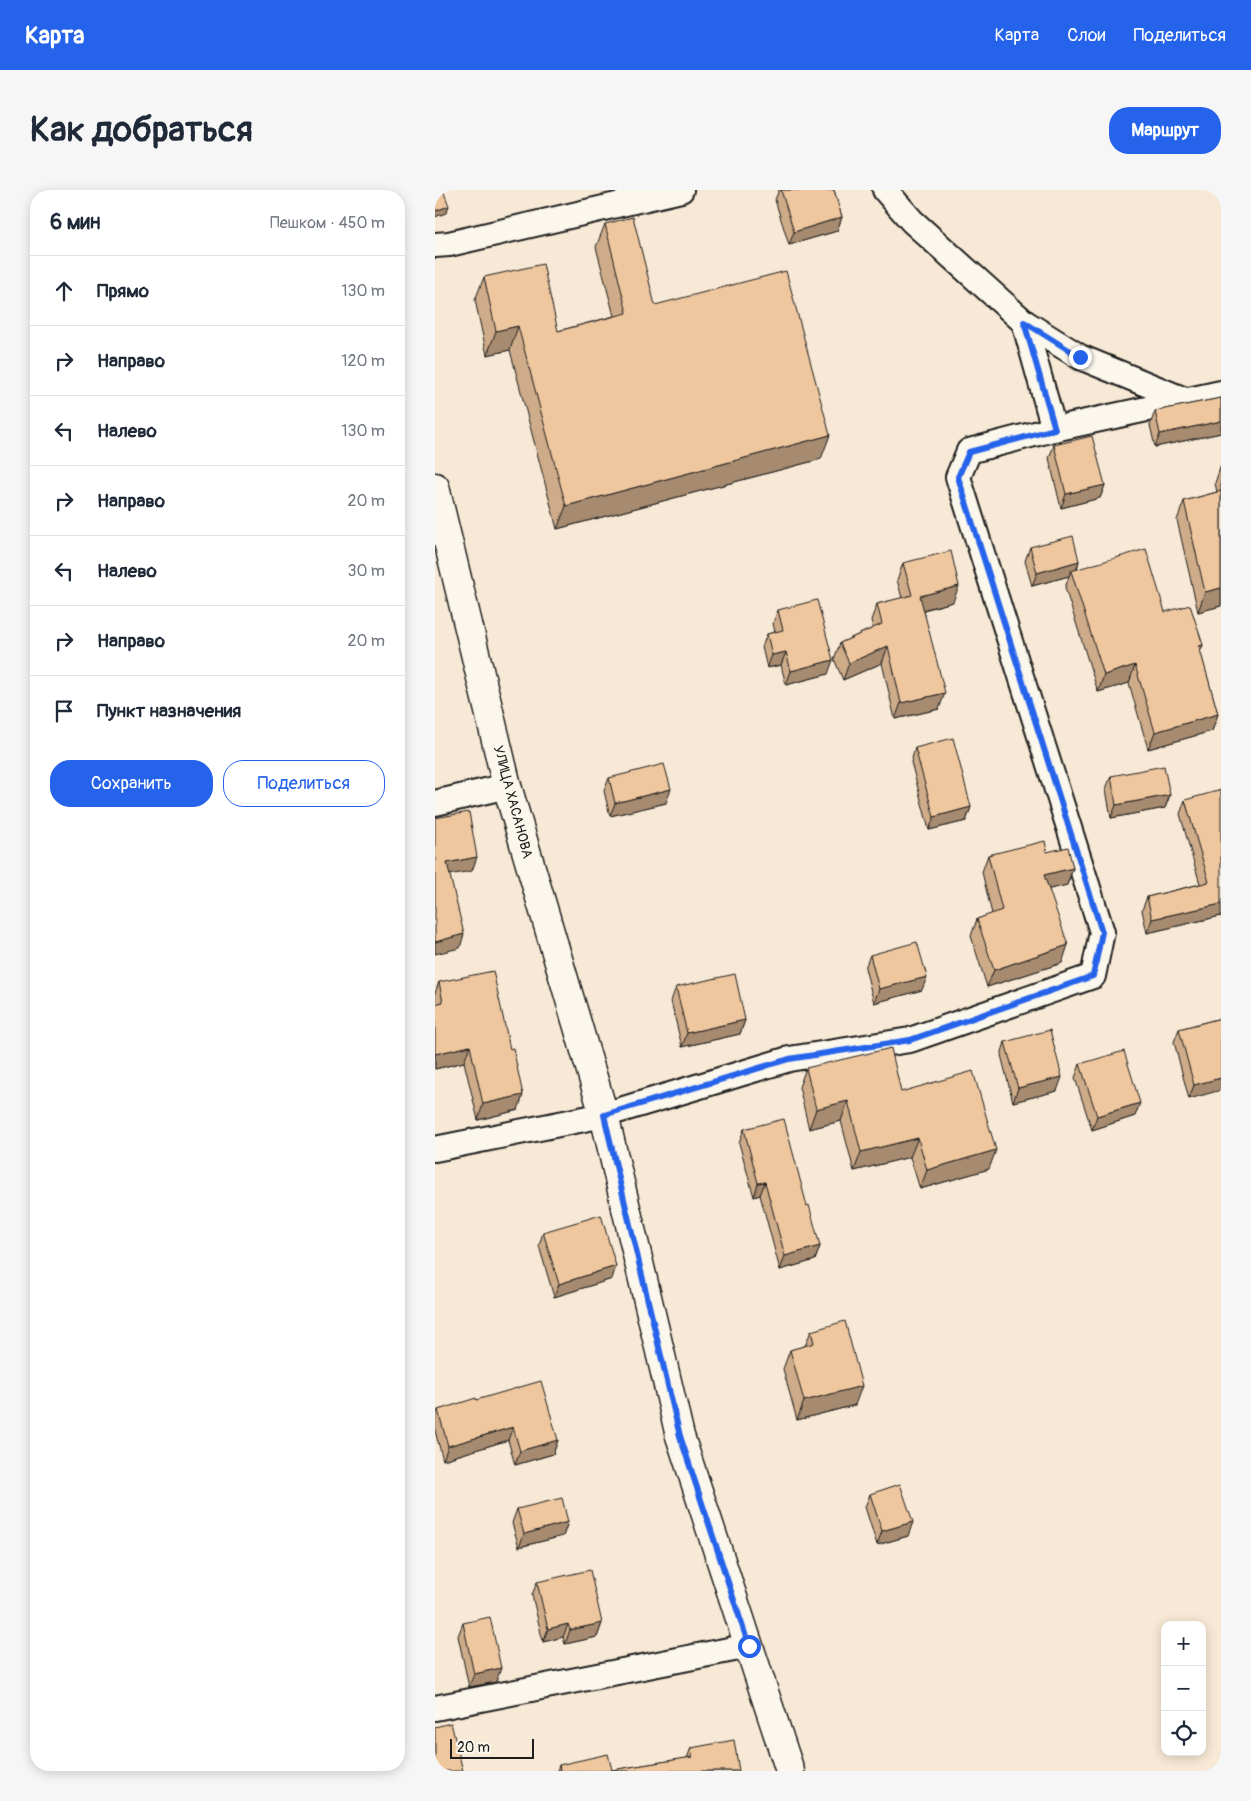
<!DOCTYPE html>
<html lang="ru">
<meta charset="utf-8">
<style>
:root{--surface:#fff;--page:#f6f6f7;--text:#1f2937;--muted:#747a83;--line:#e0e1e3;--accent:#2563eb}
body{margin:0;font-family:Pangolin,sans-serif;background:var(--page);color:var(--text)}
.controls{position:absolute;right:15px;bottom:15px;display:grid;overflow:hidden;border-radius:10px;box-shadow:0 2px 12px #0003}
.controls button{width:45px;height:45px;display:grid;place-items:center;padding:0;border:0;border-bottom:1px solid var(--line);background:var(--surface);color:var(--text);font:25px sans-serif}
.scale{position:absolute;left:15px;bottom:12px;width:84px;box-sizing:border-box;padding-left:5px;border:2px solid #1c1c1c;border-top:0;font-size:14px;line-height:18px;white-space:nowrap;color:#1c1c1c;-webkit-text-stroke:4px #fbf7ec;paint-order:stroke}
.stop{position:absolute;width:15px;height:15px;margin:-11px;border:4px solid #2563eb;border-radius:50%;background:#fff}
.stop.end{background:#2563eb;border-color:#fff;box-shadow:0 1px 5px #0008}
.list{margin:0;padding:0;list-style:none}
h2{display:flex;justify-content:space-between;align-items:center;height:65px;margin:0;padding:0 20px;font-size:21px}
h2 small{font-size:16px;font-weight:400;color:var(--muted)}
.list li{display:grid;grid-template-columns:32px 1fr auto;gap:15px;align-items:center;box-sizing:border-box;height:70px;padding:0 20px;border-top:1px solid var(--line)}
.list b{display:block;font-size:19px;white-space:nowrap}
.list em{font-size:16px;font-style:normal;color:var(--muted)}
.actions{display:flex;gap:10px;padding:15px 20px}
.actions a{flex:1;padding:11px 0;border:1px solid var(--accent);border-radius:20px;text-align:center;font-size:18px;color:var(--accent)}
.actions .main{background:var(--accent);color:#fff}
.icon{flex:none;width:28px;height:28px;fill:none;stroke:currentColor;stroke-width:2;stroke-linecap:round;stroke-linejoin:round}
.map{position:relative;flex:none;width:786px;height:1581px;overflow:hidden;border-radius:20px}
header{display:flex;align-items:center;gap:30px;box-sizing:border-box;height:70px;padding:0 25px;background:var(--accent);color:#fff}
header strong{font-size:24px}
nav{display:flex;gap:28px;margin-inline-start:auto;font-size:18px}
.intro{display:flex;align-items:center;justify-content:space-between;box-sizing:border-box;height:120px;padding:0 30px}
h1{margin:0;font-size:35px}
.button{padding:12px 22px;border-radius:20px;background:var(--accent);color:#fff;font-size:18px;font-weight:700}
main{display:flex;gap:30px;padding:0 30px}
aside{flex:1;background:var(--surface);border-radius:20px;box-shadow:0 2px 12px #0003}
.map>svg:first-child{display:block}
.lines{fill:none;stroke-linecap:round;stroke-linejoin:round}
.street-casing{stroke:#1c1c1c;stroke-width:28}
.secondary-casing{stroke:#1c1c1c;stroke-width:31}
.street{stroke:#fbf7ec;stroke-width:24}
.secondary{stroke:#fbf7ec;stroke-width:28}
.wall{fill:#ceab89;stroke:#1c1c1c}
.shaded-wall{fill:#a78b6f;stroke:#1c1c1c}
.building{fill:#efc79f;stroke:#1c1c1c}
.route{stroke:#2563eb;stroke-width:6}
.labels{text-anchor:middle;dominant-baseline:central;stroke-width:4.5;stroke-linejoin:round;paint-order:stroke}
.street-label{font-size:14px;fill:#1c1c1c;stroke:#fbf7ec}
</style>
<header>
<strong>Карта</strong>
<nav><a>Карта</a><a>Слои</a><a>Поделиться</a></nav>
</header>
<div class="intro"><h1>Как добраться</h1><a class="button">Маршрут</a></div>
<main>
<aside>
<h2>6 мин<small>Пешком · 450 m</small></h2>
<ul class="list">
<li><svg class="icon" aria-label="ahead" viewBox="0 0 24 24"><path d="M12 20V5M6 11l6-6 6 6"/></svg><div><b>Прямо</b></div><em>130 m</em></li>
<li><svg class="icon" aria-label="right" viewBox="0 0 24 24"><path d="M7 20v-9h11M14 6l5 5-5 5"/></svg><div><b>Направо</b></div><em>120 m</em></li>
<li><svg class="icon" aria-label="left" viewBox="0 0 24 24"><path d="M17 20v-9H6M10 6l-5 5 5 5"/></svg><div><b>Налево</b></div><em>130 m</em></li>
<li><svg class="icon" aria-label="right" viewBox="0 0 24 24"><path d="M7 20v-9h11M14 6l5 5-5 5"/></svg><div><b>Направо</b></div><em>20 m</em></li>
<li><svg class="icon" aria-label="left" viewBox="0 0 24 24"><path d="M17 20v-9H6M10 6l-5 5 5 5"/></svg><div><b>Налево</b></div><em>30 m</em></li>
<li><svg class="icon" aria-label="right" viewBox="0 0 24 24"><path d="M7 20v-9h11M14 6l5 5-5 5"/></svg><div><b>Направо</b></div><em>20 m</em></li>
<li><svg class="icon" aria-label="arrive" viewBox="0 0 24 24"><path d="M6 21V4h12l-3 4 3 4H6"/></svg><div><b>Пункт назначения</b></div></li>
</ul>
<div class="actions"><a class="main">Сохранить</a><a>Поделиться</a></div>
</aside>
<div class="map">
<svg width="786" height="1581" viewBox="0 0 786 1581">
<rect width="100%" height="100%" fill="#f7e9d5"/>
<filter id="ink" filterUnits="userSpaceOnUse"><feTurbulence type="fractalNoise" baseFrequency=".02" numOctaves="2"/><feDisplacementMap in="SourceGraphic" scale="10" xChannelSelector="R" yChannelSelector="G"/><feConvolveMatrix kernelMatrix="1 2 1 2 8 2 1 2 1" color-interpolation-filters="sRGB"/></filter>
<g filter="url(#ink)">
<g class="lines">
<g class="street-casing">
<g id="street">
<polyline points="450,0 477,31 589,132 619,239"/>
<polyline points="0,55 14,54 246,0"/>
<polyline points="589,132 645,167 750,210"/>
<polyline points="0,613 72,596"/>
<polyline points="0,959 169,925 354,869 475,850 658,786 667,742 523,287 534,261 619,239 786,203"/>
<polyline points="0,1518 314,1456"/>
</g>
</g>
<g class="secondary-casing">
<polyline id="secondary" points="0,297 72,596 169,925 245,1246 355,1581"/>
</g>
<use href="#street" class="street"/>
<use href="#secondary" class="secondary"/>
</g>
<g class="wall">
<polygon points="344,0 399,0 407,27 402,41 354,55 340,10"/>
<polygon points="170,34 220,115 386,269 122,339 75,160 52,165 40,110 49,87 123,141 179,126 161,57"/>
<polygon points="786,208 786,243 720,257 715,235 720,221"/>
<polygon points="619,255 670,295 665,308 626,318 614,268"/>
<polygon points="786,275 786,416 763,422 742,330 749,311 782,302 780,293"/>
<polygon points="595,357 644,371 642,379 730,422 768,455 765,461 783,524 777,541 713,559 694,493 663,502 630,398 634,386 597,396 590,371"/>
<polygon points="468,373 518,412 489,420 504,519 460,529 447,473 408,490 399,469 405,453 438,438 436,430 442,414 467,408 462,390"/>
<polygon points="343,420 393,484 351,495 346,475 332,478 327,457 332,444 340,442 338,433"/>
<polygon points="480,558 536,617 531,631 494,640 476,572"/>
<polygon points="676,586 735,605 730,618 676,628 671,599"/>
<polygon points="174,588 231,613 175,626 169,601"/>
<polygon points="750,610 786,726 712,743 707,720 712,707 765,694 745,624"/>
<polygon points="612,662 638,678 632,695 614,699 627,773 552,797 536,746 542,729 557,724 547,682 553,665"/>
<polygon points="435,765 487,800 439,813 430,778"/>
<polygon points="4,792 83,920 43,930 29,872 0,879 0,803"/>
<polygon points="241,797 310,830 305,844 247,857 236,811"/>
<polygon points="786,828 754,909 739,852 744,839"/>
<polygon points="570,852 622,901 578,912 566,865"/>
<polygon points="645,874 700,926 657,940 640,888"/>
<polygon points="371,878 466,902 554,979 485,999 475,967 419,981 406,931 374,939 364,897"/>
<polygon points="309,939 372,1016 385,1056 380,1070 345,1080 325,1005 319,1007 304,953"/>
<polygon points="108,1042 177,1089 119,1107 104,1056"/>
<polygon points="376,1141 420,1215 362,1230 348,1179 355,1160 370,1156"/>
<polygon points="41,1210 123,1250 118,1264 80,1275 73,1250 8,1270 0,1241 0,1227 3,1220"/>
<polygon points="435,1304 473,1346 442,1355 430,1317"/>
<polygon points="82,1319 133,1332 128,1346 84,1357 77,1333"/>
<polygon points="102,1392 167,1433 162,1447 130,1454 128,1447 108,1452 97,1405"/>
<polygon points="28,1433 61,1492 34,1497 23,1446"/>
<polygon points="256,1558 304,1581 122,1581 124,1575 177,1580 252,1568"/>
</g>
<g class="shaded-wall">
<polygon points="14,16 11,23 0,27 0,21"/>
<polygon points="407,27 402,41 354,55 359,42"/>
<polygon points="83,136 75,160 52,165 61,141"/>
<polygon points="786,231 786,243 720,257 725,244"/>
<polygon points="395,245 386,269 122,339 131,316"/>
<polygon points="670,295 665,308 626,318 631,304"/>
<polygon points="644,371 640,385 636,381 634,386 597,396 602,383"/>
<polygon points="524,396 518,412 479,422 485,406"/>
<polygon points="786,398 786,416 763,422 770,402"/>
<polygon points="768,455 761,472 764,456"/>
<polygon points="453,456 447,473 408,490 414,473"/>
<polygon points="351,462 346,475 332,478 337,465"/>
<polygon points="398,470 393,484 351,495 356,481"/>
<polygon points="700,475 694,493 663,502 669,485"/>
<polygon points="510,503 504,519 460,529 466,513"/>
<polygon points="783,524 777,541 713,559 720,542"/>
<polygon points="236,599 231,613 175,626 180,613"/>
<polygon points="735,605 730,618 676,628 681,615"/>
<polygon points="536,617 531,631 494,640 499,627"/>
<polygon points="42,667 37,681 7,686 12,673"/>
<polygon points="638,678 632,695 603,702 609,685"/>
<polygon points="786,714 786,726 712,743 717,729"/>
<polygon points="29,744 25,758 0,764 0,752"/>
<polygon points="633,755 627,773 552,797 559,780"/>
<polygon points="492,787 487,800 439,813 444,799"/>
<polygon points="310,830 305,844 247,857 252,843"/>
<polygon points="35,856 29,872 0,879 0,864"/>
<polygon points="627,887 622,901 578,912 583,898"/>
<polygon points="786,888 786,900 754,909 759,895"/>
<polygon points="88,905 83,920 43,930 48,914"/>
<polygon points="413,911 406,931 374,939 381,919"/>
<polygon points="705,913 700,926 657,940 662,926"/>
<polygon points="483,948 475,967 419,981 426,962"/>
<polygon points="561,960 554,979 485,999 492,980"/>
<polygon points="330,992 325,1005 319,1007 323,993"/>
<polygon points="385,1056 380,1070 345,1080 350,1066"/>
<polygon points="181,1076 177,1089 119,1107 124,1094"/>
<polygon points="427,1196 420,1215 362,1230 369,1211"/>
<polygon points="78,1237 73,1250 8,1270 13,1256"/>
<polygon points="123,1250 118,1264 80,1275 85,1261"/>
<polygon points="133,1332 128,1346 84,1357 89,1344"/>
<polygon points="478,1332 473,1346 442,1355 447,1341"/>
<polygon points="167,1433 162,1447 130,1454 135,1440"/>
<polygon points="133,1434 128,1447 108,1452 113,1439"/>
<polygon points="66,1478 61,1492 34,1497 39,1484"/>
</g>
<g class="building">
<polygon points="0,0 8,0 14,16 0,21"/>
<polygon points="346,0 399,0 407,27 359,42"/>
<polygon points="198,27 220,115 351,81 395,245 131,316 83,136 61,141 49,87 108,74 123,141 192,123 170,34"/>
<polygon points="786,208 786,231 725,244 720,221"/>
<polygon points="657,246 670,295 631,304 619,255"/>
<polygon points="786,301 786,398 770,402 749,311"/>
<polygon points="638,346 644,371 602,383 595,357"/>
<polygon points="711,359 730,422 755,415 768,455 764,456 783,524 720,542 700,475 669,485 636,381"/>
<polygon points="516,361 524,396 485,406 510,503 466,513 453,456 414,473 405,453 447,434 442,414 477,405 468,373"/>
<polygon points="382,410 398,470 356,481 351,462 337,465 332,444 348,440 343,420"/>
<polygon points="518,548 536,617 499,627 480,558"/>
<polygon points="229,574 236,599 180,613 174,588"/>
<polygon points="729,576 735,605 681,615 676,586"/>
<polygon points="786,600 786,714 717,729 712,707 774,692 750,610"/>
<polygon points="34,622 42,667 12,673 29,744 0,752 0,628"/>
<polygon points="610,651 612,662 633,657 638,678 609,685 633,755 559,780 542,729 567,720 553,665"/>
<polygon points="482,752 492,787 444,799 435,765"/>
<polygon points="58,781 75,859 78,858 88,905 48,914 35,856 0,864 0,814 8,812 4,792"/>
<polygon points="300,784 310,830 252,843 241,797"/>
<polygon points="786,828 786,888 759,895 744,839"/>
<polygon points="615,840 627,887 583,898 570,852"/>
<polygon points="456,858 466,902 538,881 561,960 492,980 483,948 426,962 413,911 381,919 371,878"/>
<polygon points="689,861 705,913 662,926 645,874"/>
<polygon points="349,929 372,1016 374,1015 385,1056 350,1066 330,992 323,993 309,939"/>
<polygon points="166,1025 181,1076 124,1094 108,1042"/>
<polygon points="410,1131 427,1196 369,1211 355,1160 379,1153 376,1141"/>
<polygon points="106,1191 123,1250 85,1261 78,1237 13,1256 3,1220 41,1208 41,1210"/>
<polygon points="465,1294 478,1332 447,1341 435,1304"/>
<polygon points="127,1308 133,1332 89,1344 82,1319"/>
<polygon points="155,1380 167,1433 135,1440 133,1434 113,1439 102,1392"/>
<polygon points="55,1427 66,1478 39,1484 28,1433"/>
<polygon points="16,1533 28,1581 0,1581 0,1537"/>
<polygon points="299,1550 304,1581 125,1581 124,1575 173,1564 177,1580 257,1567 256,1558"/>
</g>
</g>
<g class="lines" filter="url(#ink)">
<polyline class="route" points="314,1456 245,1246 169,925 354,869 475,850 658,786 667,742 523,287 534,262 620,239 589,132 645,167"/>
</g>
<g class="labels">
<g class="street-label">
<text transform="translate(78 612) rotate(75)">УЛИЦА ХАСАНОВА</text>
</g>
</g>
</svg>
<div class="controls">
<button>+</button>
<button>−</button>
<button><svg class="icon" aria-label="locate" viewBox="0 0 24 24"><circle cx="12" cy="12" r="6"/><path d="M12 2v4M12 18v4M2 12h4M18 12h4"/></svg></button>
</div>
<div class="scale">20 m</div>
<div class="stop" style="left:314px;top:1456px"></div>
<div class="stop end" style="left:645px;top:167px"></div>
</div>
</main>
